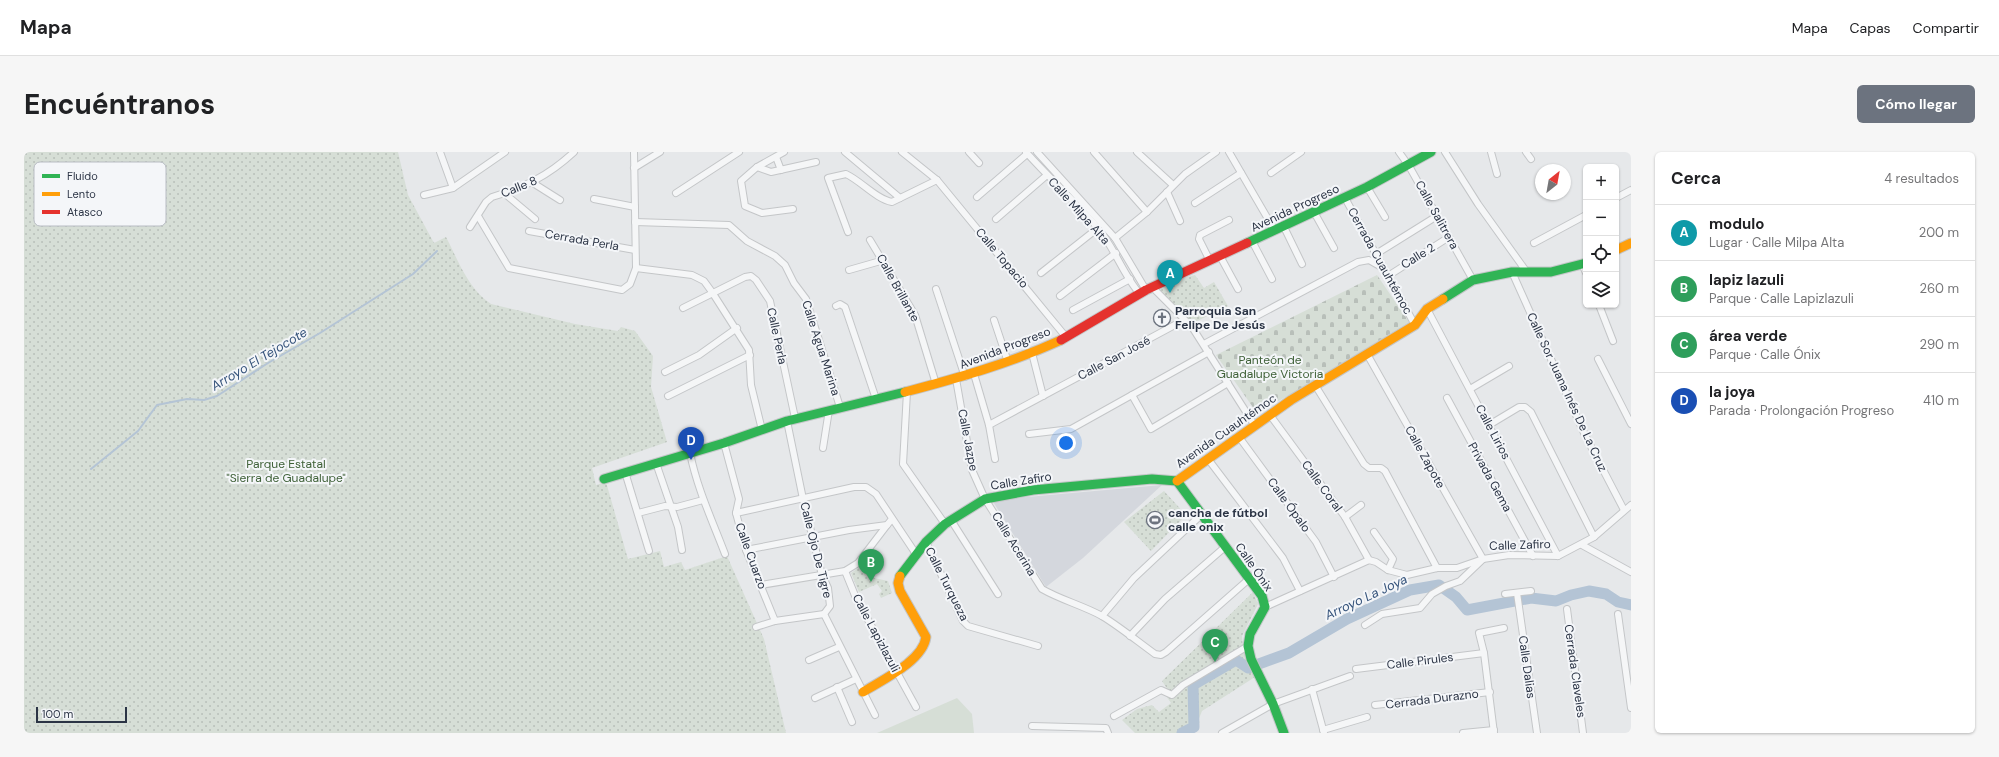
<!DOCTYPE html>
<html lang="es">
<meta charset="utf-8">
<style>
:root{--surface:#fff;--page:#f6f6f6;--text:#202124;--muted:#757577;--line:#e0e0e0;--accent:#6c737f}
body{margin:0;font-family:"DM Sans",sans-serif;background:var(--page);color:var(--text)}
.controls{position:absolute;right:12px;top:12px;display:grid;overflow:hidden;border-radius:6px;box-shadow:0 1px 3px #0004}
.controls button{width:36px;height:36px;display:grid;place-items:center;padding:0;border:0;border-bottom:1px solid var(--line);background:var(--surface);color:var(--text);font:20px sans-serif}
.compass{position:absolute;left:1511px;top:12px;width:36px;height:36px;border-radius:50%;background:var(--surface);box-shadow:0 1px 3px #0004;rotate:31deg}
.scale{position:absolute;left:12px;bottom:10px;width:91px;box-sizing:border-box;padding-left:4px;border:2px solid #2b3445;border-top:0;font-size:11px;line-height:14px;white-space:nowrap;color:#2b3445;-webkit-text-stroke:3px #f4f6f9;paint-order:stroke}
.you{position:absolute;left:1042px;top:291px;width:14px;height:14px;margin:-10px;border:3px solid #fff;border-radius:50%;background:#1a73e8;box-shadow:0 0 0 6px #1a73e833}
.badge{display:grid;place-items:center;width:26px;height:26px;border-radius:50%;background:var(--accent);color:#fff;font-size:13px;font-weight:700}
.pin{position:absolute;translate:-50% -33px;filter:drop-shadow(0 1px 2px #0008)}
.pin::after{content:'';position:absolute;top:21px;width:14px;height:12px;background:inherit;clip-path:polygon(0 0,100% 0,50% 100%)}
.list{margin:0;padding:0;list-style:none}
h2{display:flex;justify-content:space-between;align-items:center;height:52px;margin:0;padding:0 16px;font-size:17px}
h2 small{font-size:13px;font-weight:400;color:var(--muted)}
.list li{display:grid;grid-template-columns:26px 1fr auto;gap:12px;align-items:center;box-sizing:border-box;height:56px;padding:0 16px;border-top:1px solid var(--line)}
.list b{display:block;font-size:15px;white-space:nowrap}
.list p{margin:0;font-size:13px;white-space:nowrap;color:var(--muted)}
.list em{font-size:13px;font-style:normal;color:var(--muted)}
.icon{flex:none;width:22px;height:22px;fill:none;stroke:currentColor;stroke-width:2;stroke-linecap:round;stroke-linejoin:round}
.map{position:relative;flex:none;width:1607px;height:581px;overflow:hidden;border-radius:6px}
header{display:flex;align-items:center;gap:24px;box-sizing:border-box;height:56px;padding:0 20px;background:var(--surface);border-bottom:1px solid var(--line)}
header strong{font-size:19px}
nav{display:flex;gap:22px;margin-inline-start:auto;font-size:14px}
.intro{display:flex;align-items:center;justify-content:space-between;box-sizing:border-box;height:96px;padding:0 24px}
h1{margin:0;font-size:28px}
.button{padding:10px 18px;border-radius:6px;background:var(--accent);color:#fff;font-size:14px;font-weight:700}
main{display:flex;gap:24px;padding:0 24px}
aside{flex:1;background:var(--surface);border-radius:6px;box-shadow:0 1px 3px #0004}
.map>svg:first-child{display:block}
.built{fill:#d4d7dd}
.grass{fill:#d6ded6}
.cemetery{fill:url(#cemetery-stones)}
.park{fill:url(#park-dots)}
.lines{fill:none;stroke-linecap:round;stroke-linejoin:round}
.stream{stroke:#b4c4d5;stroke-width:2}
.river{stroke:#b4c4d5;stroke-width:11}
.street-casing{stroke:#c4c6c8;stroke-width:8}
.fast-casing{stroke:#c4c6c8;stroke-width:11}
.slow-casing{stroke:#c4c6c8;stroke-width:11}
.jam-casing{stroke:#c4c6c8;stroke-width:11}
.street{stroke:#f5f6f7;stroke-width:6}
.fast{stroke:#30b455;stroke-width:9}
.slow{stroke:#ff9f0a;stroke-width:9}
.jam{stroke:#e5322d;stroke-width:9}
.labels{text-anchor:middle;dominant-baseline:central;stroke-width:4;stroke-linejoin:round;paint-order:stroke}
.street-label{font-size:12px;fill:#2b3445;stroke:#f4f6f9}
.poi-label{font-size:12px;font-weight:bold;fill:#2b3445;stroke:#f4f6f9;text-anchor:start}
.park-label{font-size:12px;fill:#3f6138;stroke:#f4f6f9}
.water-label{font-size:13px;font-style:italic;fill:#34527a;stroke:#f4f6f9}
.key{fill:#f4f6f9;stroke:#b8bcc3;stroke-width:1}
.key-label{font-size:11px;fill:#2b3445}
</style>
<header>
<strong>Mapa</strong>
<nav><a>Mapa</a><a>Capas</a><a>Compartir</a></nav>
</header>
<div class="intro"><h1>Encuéntranos</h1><a class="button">Cómo llegar</a></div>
<main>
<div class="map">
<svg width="1607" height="581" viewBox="0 0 1607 581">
<defs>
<pattern id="cemetery-stones" width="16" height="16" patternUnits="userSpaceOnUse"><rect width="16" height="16" fill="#d6ded6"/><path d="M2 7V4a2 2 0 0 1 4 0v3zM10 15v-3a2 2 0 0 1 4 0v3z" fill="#b8bfb9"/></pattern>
<pattern id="park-dots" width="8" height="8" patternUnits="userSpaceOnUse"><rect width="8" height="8" fill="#d6ded6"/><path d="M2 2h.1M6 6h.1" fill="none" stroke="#b8bfb9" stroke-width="1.8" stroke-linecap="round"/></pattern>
</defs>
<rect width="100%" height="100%" fill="#e6e8ea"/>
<polygon class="built" points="1138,333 1059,406 1022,435 968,348"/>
<polygon class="grass" points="933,546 948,562 950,581 853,581"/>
<polygon class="cemetery" points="1353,123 1385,170 1276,237 1233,261 1192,203"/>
<g class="park">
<path d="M0 0H374L384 43 410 91 422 85C434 108 444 137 467 152L551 172 594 179 597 175 611 179 629 204 627 235 643 290 568 316 572 333 582 330 604 407 636 399 640 415 657 410 661 418 703 404 740 487 762 581H0Z"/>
<polygon points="1171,123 1180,136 1190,130 1204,154 1169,171 1136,138 1155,127"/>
<polygon points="1140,339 1162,363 1127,399 1100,370"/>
<polygon points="838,413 845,419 850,426 864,429 868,441 857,446 855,442 858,439 853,432 835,440 827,421"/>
<polygon points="1229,440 1234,452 1218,484 1219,496 1231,525 1178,559 1174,569 1176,570 1162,581 1111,581 1098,568 1113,557 1128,553 1135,560 1147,551 1140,541 1144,538 1138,529"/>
</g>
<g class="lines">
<polyline class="stream" points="67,317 114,279 133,253 163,247 180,248 193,244 244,211 296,181 389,122 413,99"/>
<polyline class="river" points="1158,581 1170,575 1169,533 1212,508 1224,516 1265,501 1323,467 1386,438 1415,433 1432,445 1443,458 1507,446 1532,449 1547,443 1565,439 1582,442 1594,450 1607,453"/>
<g class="street-casing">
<g id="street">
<polyline points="416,0 429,36"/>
<polyline points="760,0 733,15 717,29 721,54 738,61 769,57"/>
<polyline points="821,0 876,46"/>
<polyline points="878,0 913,28 1042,185"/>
<polyline points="945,0 955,11"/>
<path d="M1002 0C1025 26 1051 49 1073 75 1091 96 1099 123 1116 142"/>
<polyline points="1013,0 1091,86 1122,138"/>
<polyline points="1070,0 1123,60"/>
<polyline points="1113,0 1149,33"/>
<polyline points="1205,0 1251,79"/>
<polyline points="1375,0 1385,14 1449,128"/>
<polyline points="1421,0 1454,52 1502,119"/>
<polyline points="1467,0 1473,22"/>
<polyline points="1502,0 1507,7"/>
<polyline points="752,5 757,18"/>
<polyline points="733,15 747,20 792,10"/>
<polyline points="610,16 636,0"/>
<polyline points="1247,21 1277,0"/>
<polyline points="509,31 536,48"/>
<polyline points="1343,35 1361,65"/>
<polyline points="1143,40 1156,69"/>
<polyline points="480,41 511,67"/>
<polyline points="652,41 715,0"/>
<polyline points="400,43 429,36 481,0"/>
<polyline points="953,45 1003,2"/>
<polyline points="1321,46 1391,173"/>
<polyline points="1592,46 1607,38"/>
<polyline points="570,47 611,55"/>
<polyline points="1171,51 1217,21"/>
<polyline points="1290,60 1310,96"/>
<polyline points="454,64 485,116 598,138 606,132 612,116 610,0"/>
<polyline points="972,67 1023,23"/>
<polyline points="611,70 705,73 723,89 751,104 761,113 770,131 782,147 816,255"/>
<path d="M446 75 462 50 468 45C501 35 524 24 550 0"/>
<polyline points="1260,75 1278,112"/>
<polyline points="505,79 611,98"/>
<path d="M824 80 804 26 822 22C837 29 852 47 868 50L913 28"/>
<polyline points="1091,86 1123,60 1161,22 1192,0"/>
<polyline points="846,88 891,163 912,232"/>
<polyline points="1228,89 1248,127"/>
<polyline points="1510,91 1562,63"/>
<polyline points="1352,102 1413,64"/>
<polyline points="1196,104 1214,137"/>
<polyline points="1186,109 1175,87 1176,83 1205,68"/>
<polyline points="1558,112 1562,121"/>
<polyline points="612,116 668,123 680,129 688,140 725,198 727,233 738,278"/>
<polyline points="825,118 860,108"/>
<polyline points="1488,120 1561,283 1600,358"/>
<polyline points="1017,121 1074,76"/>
<polyline points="1364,124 1425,85"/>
<polyline points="1128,135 1168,175 1231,274"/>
<polyline points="912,137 941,225"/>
<polyline points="1036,144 1092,101"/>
<polyline points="1575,153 1589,189"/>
<polyline points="812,154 816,152 821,155 852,247"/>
<polyline points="659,156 721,125 727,124 732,128 746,149 771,266"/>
<polyline points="1403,157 1534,404"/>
<polyline points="1049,158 1106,127"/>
<polyline points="970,168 984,210"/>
<polyline points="1180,192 1334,110 1345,108 1359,116"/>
<polyline points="1008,201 1019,244"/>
<polyline points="1574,207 1607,272"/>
<polyline points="641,220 675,203 713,176"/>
<polyline points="950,222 965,273 971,307"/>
<path d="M932 227 948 318 961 347 1018 437C1037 448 1058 453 1078 464 1096 475 1113 489 1131 502L1137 503 1142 500 1225 427"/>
<polyline points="1291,233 1340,312 1345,316 1357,316 1361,319 1413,416"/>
<polyline points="1446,237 1485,214"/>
<polyline points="883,240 879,312 921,372"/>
<polyline points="1108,243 1127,277 1204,231"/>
<polyline points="644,244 726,203"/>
<polyline points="1423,246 1509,404"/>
<polyline points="1246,263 1321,365 1345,408"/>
<polyline points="763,269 779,347 798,423 804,436 806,454 800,462"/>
<polyline points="965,273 1160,168"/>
<polyline points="1465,273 1495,255 1501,255 1507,260 1570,385"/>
<polyline points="1005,282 1047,277 1185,200"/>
<polyline points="1215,285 1292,390 1310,425"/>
<polyline points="700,291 715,347 712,361 722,398 751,469"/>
<polyline points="799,296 805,258"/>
<path d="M666 301C673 336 688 368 701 402"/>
<polyline points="1184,307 1259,406 1276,439"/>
<polyline points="632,311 654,375 658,398"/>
<polyline points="601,320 625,399"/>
<polyline points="614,361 641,354 653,355 679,348"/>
<polyline points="712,361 830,335 842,335 852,342 892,402"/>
<polyline points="1321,365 1337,353"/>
<polyline points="927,368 974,442"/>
<polyline points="1350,380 1369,407 1364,418"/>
<polyline points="902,390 939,469 944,474 1014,494"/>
<polyline points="1558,393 1607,420"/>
<polyline points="722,398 825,378 863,373 868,367"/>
<polyline points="821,419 832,446 892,555"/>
<polyline points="737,433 821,419 834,411 863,373"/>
<polyline points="1493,441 1513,581"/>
<polyline points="1481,442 1507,439"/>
<polyline points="1241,455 1345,408 1352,410 1364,418 1383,423 1413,416 1433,416 1459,407 1485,403 1534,404 1570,385 1607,353"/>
<polyline points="1543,457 1559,581"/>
<polyline points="800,462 851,563"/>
<polyline points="1594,462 1607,556"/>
<polyline points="1078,464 1110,426 1177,363"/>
<polyline points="1341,473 1358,462 1396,456 1408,442 1422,434 1436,429 1459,407 1343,202"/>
<polyline points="732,475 751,469 800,462"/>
<polyline points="1106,484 1141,447 1201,395"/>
<polyline points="785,508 815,495"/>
<polyline points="1332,517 1460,501"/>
<polyline points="813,535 828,570"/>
<polyline points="1288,537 1300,581"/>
<polyline points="791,546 832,527"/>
<polyline points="1351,553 1466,540"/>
<polyline points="1090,564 1137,538 1148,543 1159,533 1224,494"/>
<polyline points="1008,574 1082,576 1084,581"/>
<polyline points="1299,578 1343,565"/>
<polyline points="1198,581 1249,552 1326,524"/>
<polyline points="1439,581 1470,578"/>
<polyline points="1470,581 1460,501 1455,481 1480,476"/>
</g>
</g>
<g class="fast-casing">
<g id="fast">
<polyline points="1223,91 1343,35 1407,0"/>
<polyline points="1419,147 1449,128 1488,120 1527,120 1562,111"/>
<polyline points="580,327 700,291 763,269 881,240"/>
<polyline points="1153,329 1238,444 1241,455 1226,482 1224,494 1227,507 1249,552 1260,581"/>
<polyline points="876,424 902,390 921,372 961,347 1009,338 1128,327 1153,329"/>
</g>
</g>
<g class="slow-casing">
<g id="slow">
<polyline points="1592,98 1607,91"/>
<path d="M881 240C934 226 987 211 1037 188"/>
<polyline points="1153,329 1267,248 1391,173 1403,157 1419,147"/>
<path d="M839 540C858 528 899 509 902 485L876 439 874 431 876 424"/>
</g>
</g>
<g class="jam-casing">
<polyline id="jam" points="1037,188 1122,138 1223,91"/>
</g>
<use href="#street" class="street"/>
<use href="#fast" class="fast"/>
<use href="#slow" class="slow"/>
<use href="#jam" class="jam"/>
</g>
<defs>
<g id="church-ring" transform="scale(0.9)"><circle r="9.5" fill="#f4f6f9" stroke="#6c737f" stroke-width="1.5"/><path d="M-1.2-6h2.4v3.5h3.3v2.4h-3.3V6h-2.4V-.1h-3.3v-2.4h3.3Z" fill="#6c737f"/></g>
<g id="stadium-ring" transform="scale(0.9)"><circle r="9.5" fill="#f4f6f9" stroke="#6c737f" stroke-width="1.5"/><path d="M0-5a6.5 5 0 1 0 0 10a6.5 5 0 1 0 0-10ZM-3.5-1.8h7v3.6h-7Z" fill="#6c737f"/></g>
</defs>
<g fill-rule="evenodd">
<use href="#church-ring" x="1138" y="166"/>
<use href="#stadium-ring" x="1131" y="368"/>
</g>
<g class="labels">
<g class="street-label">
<text transform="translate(495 35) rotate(-22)">Calle 8</text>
<text transform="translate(1271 56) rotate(-25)">Avenida Progreso</text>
<text transform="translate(1055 59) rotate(48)">Calle Milpa Alta</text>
<text transform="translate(1413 63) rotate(61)">Calle Salitrera</text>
<text transform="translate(558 88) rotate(10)">Cerrada Perla</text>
<text transform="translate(1394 104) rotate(-32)">Calle 2</text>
<text transform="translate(978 106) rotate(50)">Calle Topacio</text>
<text transform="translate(1356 109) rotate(61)">Cerrada Cuauhtémoc</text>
<text transform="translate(874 136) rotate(61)">Calle Brillante</text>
<text transform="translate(753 184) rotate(78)">Calle Perla</text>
<text transform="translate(797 196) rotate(72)">Calle Agua Marina</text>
<text transform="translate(981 196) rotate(-21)">Avenida Progreso</text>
<text transform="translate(1090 206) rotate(-28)">Calle San José</text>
<text transform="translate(1543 240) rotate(65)">Calle Sor Juana Inés De La Cruz</text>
<text transform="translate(1202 279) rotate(-35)">Avenida Cuauhtémoc</text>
<text transform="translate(1469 280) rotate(62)">Calle Lirios</text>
<text transform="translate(944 288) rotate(79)">Calle Jazpe</text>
<text transform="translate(1401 305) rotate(61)">Calle Zapote</text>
<text transform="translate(1466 325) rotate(61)">Privada Gema</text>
<text transform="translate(997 329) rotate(-9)">Calle Zafiro</text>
<text transform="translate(1298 334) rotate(54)">Calle Coral</text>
<text transform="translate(1265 353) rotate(54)">Calle Ópalo</text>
<text transform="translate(990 392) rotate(58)">Calle Acerina</text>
<text transform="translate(1496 393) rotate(-2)">Calle Zafiro</text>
<text transform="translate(792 398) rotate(76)">Calle Ojo De Tigre</text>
<text transform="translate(727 404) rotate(70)">Calle Cuarzo</text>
<text transform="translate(1230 415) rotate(55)">Calle Ónix</text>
<text transform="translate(923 432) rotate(63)">Calle Turqueza</text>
<text transform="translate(852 481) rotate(62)">Calle Lapizlazuli</text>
<text transform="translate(1396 509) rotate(-7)">Calle Pirules</text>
<text transform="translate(1503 515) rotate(82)">Calle Dalias</text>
<text transform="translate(1551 519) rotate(82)">Cerrada Claveles</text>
<text transform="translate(1408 547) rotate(-7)">Cerrada Durazno</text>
</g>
<g class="poi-label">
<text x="1151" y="159">Parroquia San<tspan x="1151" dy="14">Felipe De Jesús</tspan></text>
<text x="1144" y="361">cancha de fútbol<tspan x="1144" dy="14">calle onix</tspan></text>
</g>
<g class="park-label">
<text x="1246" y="208">Panteón de<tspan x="1246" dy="14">Guadalupe Victoria</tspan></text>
<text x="262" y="312">Parque Estatal<tspan x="262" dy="14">"Sierra de Guadalupe"</tspan></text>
</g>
<g class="water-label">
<text transform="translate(235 207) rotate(-31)">Arroyo El Tejocote</text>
<text transform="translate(1342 445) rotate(-25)">Arroyo La Joya</text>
</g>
</g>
<rect x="10" y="10" width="132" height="64" rx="6" class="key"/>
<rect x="18" y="22" width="18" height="4" fill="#30b455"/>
<rect x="18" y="40" width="18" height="4" fill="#ff9f0a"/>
<rect x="18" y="58" width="18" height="4" fill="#e5322d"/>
<g class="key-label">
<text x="43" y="28">Fluido</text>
<text x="43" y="46">Lento</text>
<text x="43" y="64">Atasco</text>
</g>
</svg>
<div class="controls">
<button>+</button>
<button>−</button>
<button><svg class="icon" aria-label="locate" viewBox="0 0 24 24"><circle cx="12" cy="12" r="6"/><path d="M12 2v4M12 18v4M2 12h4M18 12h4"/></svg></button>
<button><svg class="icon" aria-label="layers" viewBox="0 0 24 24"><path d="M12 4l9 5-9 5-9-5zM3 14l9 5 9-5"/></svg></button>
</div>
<svg class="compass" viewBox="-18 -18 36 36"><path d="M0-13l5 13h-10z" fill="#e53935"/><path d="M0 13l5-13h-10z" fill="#757577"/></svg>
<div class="scale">100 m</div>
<div class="you"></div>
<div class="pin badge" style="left:1146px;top:141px;background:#0f9aa8">A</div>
<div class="pin badge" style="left:847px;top:430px;background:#2e9e5b">B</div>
<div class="pin badge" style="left:1191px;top:510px;background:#2e9e5b">C</div>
<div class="pin badge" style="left:667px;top:308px;background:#1a4fb4">D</div>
</div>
<aside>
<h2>Cerca<small>4 resultados</small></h2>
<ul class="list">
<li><span class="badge" style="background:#0f9aa8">A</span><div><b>modulo</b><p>Lugar · Calle Milpa Alta</p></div><em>200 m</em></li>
<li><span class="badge" style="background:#2e9e5b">B</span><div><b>lapiz lazuli</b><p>Parque · Calle Lapizlazuli</p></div><em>260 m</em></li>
<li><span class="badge" style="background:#2e9e5b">C</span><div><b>área verde</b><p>Parque · Calle Ónix</p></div><em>290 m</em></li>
<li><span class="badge" style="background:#1a4fb4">D</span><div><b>la joya</b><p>Parada · Prolongación Progreso</p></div><em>410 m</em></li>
</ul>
</aside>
</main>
